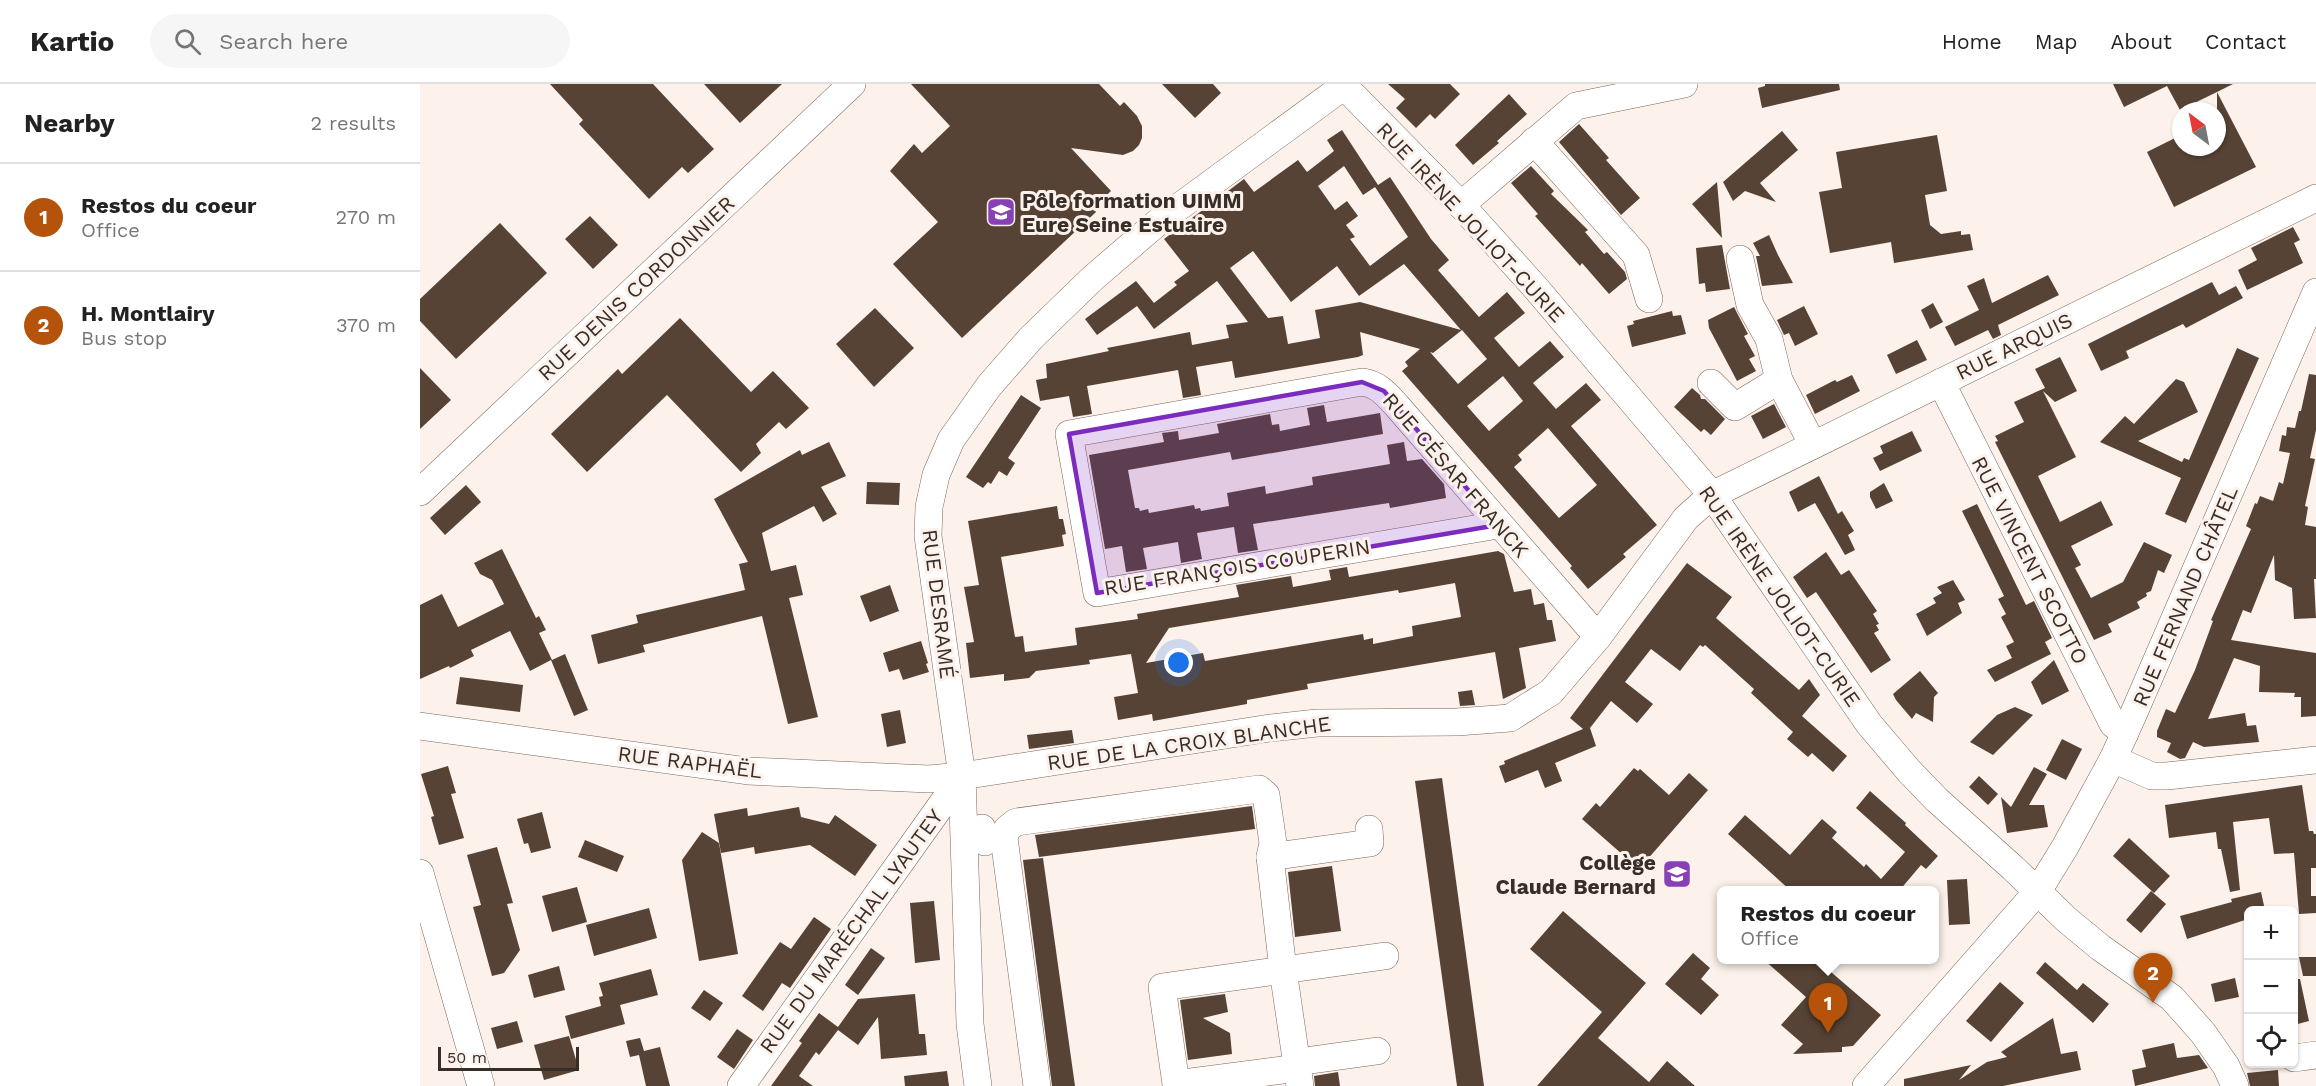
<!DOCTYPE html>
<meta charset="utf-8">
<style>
:root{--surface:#fff;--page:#f6f6f6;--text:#222;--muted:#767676;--line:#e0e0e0;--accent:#b45309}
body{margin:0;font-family:"Work Sans",sans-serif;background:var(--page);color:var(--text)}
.controls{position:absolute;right:18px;bottom:18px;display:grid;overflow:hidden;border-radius:9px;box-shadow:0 2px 4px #0004}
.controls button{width:54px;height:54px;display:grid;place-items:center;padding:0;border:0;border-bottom:2px solid var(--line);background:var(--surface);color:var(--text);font:30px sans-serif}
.compass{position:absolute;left:1752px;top:18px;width:54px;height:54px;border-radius:50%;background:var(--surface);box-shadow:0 2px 4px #0004;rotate:328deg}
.scale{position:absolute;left:18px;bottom:15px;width:141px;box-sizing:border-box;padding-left:6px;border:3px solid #372e27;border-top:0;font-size:16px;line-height:21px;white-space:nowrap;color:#372e27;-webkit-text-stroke:4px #fcf2eb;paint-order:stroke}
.you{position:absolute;left:759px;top:579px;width:21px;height:21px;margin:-15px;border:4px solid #fff;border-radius:50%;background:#1a73e8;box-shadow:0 0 0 9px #1a73e833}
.badge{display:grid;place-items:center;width:39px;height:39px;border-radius:50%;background:var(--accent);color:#fff;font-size:20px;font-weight:700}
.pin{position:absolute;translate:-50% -50px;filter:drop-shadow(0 2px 3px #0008)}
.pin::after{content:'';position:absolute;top:32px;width:21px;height:18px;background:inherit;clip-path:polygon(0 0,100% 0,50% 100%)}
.popup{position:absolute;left:1297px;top:802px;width:222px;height:78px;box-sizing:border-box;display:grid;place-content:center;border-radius:9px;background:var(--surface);filter:drop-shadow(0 2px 4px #0005);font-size:20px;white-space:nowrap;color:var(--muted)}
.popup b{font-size:22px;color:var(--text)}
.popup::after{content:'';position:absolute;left:50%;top:100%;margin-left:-12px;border:12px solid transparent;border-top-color:var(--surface)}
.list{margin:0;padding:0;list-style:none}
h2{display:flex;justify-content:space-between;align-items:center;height:78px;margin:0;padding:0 24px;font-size:26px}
h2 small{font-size:20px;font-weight:400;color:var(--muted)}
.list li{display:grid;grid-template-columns:39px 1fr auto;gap:18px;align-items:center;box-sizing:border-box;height:108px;padding:0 24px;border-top:2px solid var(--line)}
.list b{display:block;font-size:22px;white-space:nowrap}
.list p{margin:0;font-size:20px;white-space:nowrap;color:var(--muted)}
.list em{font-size:20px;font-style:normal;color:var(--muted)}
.icon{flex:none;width:33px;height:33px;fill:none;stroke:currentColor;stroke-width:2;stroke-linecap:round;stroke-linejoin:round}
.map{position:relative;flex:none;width:1896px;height:1002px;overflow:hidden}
header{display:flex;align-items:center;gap:36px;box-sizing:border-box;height:84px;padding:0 30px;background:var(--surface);border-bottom:2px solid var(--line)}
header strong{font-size:28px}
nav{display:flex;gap:33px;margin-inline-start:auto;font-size:21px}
.search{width:420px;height:54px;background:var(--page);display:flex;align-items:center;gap:15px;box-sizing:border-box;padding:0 21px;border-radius:33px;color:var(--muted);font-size:22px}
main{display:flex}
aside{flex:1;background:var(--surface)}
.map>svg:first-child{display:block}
.building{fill:#564335;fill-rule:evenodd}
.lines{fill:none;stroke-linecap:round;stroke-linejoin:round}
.minor-casing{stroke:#7c6758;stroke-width:28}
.minor{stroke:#fff;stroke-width:27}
.marked{fill:#7b2cbf;fill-opacity:0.2;stroke:#7b2cbf;stroke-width:4.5;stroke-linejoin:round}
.labels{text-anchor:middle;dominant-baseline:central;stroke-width:6;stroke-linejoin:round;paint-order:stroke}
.poi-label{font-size:21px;font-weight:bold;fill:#372e27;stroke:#fcf2eb;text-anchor:start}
.street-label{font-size:21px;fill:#372e27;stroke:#fcf2eb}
</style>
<header>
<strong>Kartio</strong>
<div class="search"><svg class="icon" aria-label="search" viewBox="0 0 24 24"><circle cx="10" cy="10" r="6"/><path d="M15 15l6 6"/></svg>Search here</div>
<nav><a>Home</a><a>Map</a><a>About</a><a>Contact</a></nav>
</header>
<main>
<aside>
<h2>Nearby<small>2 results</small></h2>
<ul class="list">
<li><span class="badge">1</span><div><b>Restos du coeur</b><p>Office</p></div><em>270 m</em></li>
<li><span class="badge">2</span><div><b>H. Montlairy</b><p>Bus stop</p></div><em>370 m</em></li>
</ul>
</aside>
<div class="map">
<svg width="1896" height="1002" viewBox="0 0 1896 1002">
<rect width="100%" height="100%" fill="#fcf2eb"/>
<g class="building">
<polygon points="130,0 233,0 294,65 268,89 262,83 229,115 159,40 163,36"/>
<polygon points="284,0 362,0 320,39"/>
<polygon points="491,0 679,0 700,22 704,18 717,32 722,42 722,54 719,61 713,67 703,71 651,64 691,107 673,124 676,128 542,254 473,180 518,138 470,87 494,60 502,69 530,42"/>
<polygon points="742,0 793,0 801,9 775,34"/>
<polygon points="968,0 1030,0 1040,10 1015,35 1010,30 996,44 976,24 985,15"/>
<polygon points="1345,0 1419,0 1420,6 1342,24 1338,4 1345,2"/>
<polygon points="1693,0 1813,0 1797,8 1836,83 1754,123 1727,68 1761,51 1761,63 1797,63 1797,8 1760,26 1747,2 1704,23"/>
<polygon points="1089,10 1107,30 1077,57 1079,59 1053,81 1035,61"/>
<polygon points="1159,40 1189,74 1186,76 1220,114 1201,131 1139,58"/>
<path d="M922 46 958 101 943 111 924 82 898 102 915 126 927 117 938 132 926 141 935 153 930 155 950 182 988 153 955 103 970 93 1011 155 1029 176 1018 186 1059 233 1087 208 1105 229 1074 254 1099 283 1130 257 1144 273 1113 299 1136 325 1166 299 1181 316 1151 342 1237 441 1203 470 1206 473 1168 505 1150 484 1152 482 982 287 988 282 985 278 1000 265 940 248 943 271 938 273 815 294 812 277 776 283 781 311 763 314 758 286 667 302 672 330 653 333 649 312 620 317 616 296 627 294 626 280 689 267 687 264 770 248 772 261 809 254 806 241 828 238 797 197 734 245 717 222 677 251 665 235 716 197 734 219 757 201 754 198 769 187 744 155 824 95 834 108 878 76 887 88 914 67 907 56ZM833 167 871 218 917 182 939 212 984 180 1041 246 940 218 895 226 900 254 868 260 863 232 848 234 810 184ZM1042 246 1067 275 1038 300 1010 268 1013 269ZM1083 292 1103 317 1069 347 1047 322ZM1128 344 1177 401 1139 434 1094 383 1102 376 1098 371Z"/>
<polygon points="1362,47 1378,66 1340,99 1356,118 1325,107 1313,117 1303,98"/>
<polygon points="1517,51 1527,107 1505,111 1510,141 1521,150 1541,147 1541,151 1550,150 1553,166 1474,179 1471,158 1410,169 1399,108 1422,104 1416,68"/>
<polygon points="1111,82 1134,107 1131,110 1168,146 1165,148 1184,170 1187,168 1205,188 1207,195 1189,210 1162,179 1160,182 1115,132 1118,130 1091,99"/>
<polygon points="1297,98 1302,154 1272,120"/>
<polygon points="170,132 198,161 173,185 145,155"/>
<polygon points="80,139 127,189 36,275 0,237 0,215"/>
<polygon points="1873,143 1880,156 1874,159 1883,179 1827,206 1818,186 1837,176 1831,164"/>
<polygon points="1349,151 1358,171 1373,199 1342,202 1336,172 1340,172 1333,159"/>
<polygon points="1302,161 1310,205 1286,208 1285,199 1279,200 1276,164"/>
<polygon points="1628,191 1639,211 1578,241 1581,251 1573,255 1568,246 1535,262 1525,243 1559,226 1547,202 1564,194 1572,219"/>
<polygon points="1792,198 1799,211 1816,202 1823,214 1766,244 1763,240 1706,267 1709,274 1681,287 1668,260"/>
<polygon points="1513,219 1523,238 1510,245 1501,226"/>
<polygon points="1384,222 1398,250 1375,262 1369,249 1364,251 1357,236"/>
<polygon points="1314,223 1328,250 1324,252 1335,272 1329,275 1336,287 1317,297 1289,244 1288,236"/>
<polygon points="455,224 494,264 454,303 416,260"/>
<polygon points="1252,227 1253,232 1261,231 1266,250 1212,263 1207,242 1214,240 1213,237"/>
<polygon points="260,234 331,308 353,287 389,324 366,345 359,338 336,360 341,369 321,388 247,311 167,388 131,350 198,285 202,290"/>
<polygon points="1497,256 1507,276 1476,290 1467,271"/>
<polygon points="1817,264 1839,274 1766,439 1745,430 1761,394 1680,358 1705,332 1714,340 1756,295 1764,298 1778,328 1718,357 1762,378 1764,374 1769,376"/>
<polygon points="1640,273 1657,307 1635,318 1623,307 1656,373 1618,392 1640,438 1681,417 1693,441 1651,462 1661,481 1655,484 1671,514 1703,498 1724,458 1752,471 1744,489 1738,486 1731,507 1726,509 1727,512 1717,518 1720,524 1688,540 1692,548 1674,556 1575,358 1578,357 1575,352 1604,338 1594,318 1625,304 1615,285"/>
<polygon points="0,284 31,316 0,345"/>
<polygon points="1889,290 1896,291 1896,346 1890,374 1895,375 1885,422 1888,423 1885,441 1896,443 1896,495 1894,495 1896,534 1874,535 1872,504 1855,496 1854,471 1831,529 1823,526 1811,556 1896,569 1896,632 1881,633 1881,613 1874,613 1875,609 1839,608 1840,582 1814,574 1788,635 1825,629 1827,642 1836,641 1839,658 1784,663 1773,658 1765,674 1760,675 1747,668 1751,659 1737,653 1737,647 1746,625 1755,629 1775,586 1793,537 1791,536 1831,445 1826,442 1835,419 1837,420 1840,412 1853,417 1859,398 1863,400 1870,369 1859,367 1862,351 1866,352 1867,343 1875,344 1879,327 1881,327"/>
<polygon points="1432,291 1440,307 1395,330 1386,311 1415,296 1417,298"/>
<polygon points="1272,304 1280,311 1281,315 1285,315 1305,335 1291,351 1284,345 1281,348 1254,323"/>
<polygon points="601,311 621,324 588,374 595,379 587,392 579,387 571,400 568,398 563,404 546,393"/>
<polygon points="1354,320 1366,343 1343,355 1331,332"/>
<polygon points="904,321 907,338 960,329 963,350 812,376 810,368 708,386 715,424 719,424 720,427 728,425 729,429 774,421 775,425 780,424 781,427 809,422 807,409 845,402 846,410 893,401 892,393 970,380 967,361 984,358 987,377 1002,375 1024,400 1026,414 970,424 969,419 833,440 838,466 818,469 814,443 777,449 782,475 761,479 758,458 723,464 727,485 706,488 702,462 685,465 669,371 744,358 742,349 758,347 759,356 799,349 797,340 850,330 852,341 859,340 860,347 890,341 887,324"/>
<polygon points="1492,347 1502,367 1460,387 1453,374 1463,369 1460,362"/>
<polygon points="409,358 426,392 401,403 417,430 403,438 394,422 342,449 351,487 376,481 383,511 369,514 398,633 368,640 342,532 223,561 225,568 178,580 171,551 218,539 216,531 325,506 319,480 328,478 294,415 380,366 382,371"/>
<polygon points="1399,392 1418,430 1422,427 1434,447 1428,451 1435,466 1425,471 1395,419 1378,428 1369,408"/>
<polygon points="447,398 480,399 479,421 446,420"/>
<polygon points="1464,399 1473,417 1456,425 1450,413 1450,408"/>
<polygon points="46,401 61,418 25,451 10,434"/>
<polygon points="1557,420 1606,521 1614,517 1632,554 1625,558 1631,570 1575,598 1567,586 1592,574 1586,562 1594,558 1581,533 1586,530 1578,515 1584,512 1542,427"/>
<path d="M637 422 639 435H643L646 450 642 451 644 462 581 473 595 553 603 552 605 568 657 561 655 544 718 535 717 530 819 513 816 501 871 492 873 503 911 496 909 486 927 483 929 493 1078 467 1084 470 1094 508 1111 505 1114 521 1124 519 1127 536H1132L1136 557 1099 564 1106 604 1083 615 1075 568 887 600 888 605 827 616V620L733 637 732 630 698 636 694 613 718 609 711 570 669 576 670 580 616 587 609 594 584 597V590L550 594 546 559 554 558 544 503 559 501 548 437ZM1035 499 1041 533 992 542 993 552 953 560V554L944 556 943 550 785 577 783 569 726 579 749 544 978 506 979 509Z"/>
<polygon points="82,465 116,534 119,532 126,546 119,549 132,576 145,570 168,626 154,632 131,576 110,587 90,547 51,566 54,572 30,584 29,582 0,595 0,521 22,510 38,543 84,520 72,496 60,490 54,479"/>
<polygon points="1406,468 1421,491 1429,486 1457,527 1453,530 1459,540 1456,541 1459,546 1454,549 1471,576 1451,589 1396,508 1387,514 1373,493"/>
<polygon points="1267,479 1312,513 1296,534 1379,606 1389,595 1400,611 1382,632 1427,672 1413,688 1392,669 1388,673 1367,655 1373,648 1331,609 1334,605 1285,561 1283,563 1280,561 1260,587 1231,565 1205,598 1233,620 1217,639 1191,617 1170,644 1176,662 1135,679 1142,697 1125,704 1118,686 1085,699 1079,682 1085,680 1084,677 1163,645 1150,634"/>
<polygon points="1533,496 1545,516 1538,519 1542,529 1507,552 1496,530 1516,519 1513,514 1522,509 1517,503"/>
<polygon points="470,501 479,527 450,538 440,512"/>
<polygon points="501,557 508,579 506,580 509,588 483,596 479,585 469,588 463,569"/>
<polygon points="1634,576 1649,607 1622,621 1611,598"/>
<polygon points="1500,587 1518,609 1514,613 1513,638 1496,629 1492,635 1476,616 1473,610"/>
<polygon points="40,593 103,601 100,628 36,620"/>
<polygon points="1052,606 1055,621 1040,622 1038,608"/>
<polygon points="1595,623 1613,631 1573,671 1550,658 1577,631"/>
<polygon points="480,626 486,659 467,663 461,630"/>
<polygon points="652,646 654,659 609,665 607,651"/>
<polygon points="1642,655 1662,665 1646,696 1626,686"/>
<polygon points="28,682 36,709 31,710 44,754 19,761 11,733 14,732 1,690"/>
<polygon points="1614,683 1627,690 1609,721 1624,721 1628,743 1587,749 1581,713 1591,723"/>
<polygon points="1214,684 1218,687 1220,685 1249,711 1269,689 1288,706 1219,785 1162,735 1176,719 1180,723"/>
<polygon points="1559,692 1578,710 1568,721 1549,703"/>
<polygon points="1022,694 1064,1002 1037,1002 995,697"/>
<polygon points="1882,701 1889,747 1893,747 1894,750 1896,750 1896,784 1891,784 1891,812 1896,812 1896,829 1879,830 1874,769 1854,770 1849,734 1813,738 1820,806 1810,808 1801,765 1798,765 1796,748 1749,754 1745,721"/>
<polygon points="1450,707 1486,739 1485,741 1518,772 1506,785 1501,781 1479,807 1371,807 1308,750 1325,731 1370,771 1402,735 1417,748 1412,754 1444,783 1446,780 1461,795 1485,768 1436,724"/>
<polygon points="832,722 835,745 619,773 615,751"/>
<polygon points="379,723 381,733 409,740 415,731 457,761 435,792 390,761 335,770 334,763 301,769 294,730 327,724 328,732"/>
<polygon points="122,728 131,764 111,769 108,759 104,760 97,735"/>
<polygon points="282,748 299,759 318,870 279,877 262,776"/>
<polygon points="1709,754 1750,792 1734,809 1693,772"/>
<polygon points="165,756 204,772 197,788 158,773"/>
<polygon points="77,763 93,819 87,820 100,866 84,889 72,892 53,823 61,821 47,771"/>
<polygon points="623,774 655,1002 632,1002 603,776"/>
<polygon points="912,782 921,847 875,853 868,788"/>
<polygon points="1547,795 1550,840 1529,841 1527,796"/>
<polygon points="157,803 167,838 132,848 122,812"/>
<polygon points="1731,807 1746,820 1721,849 1706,836"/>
<polygon points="1841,808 1845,826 1828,826 1828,835 1767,855 1760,832 1812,818 1811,815"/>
<polygon points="514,817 520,876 495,879 490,819"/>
<polygon points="229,824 237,854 174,872 166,841"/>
<polygon points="1143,827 1226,899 1178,954 1229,998 1247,977 1275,1002 1117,1002 1182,928 1110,865"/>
<polygon points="394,833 411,845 370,904 362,899 343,927 322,912 360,858 371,865"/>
<polygon points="451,864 465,874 438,911 425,901"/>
<polygon points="1273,869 1290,884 1281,895 1299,911 1281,931 1245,900"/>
<polygon points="1879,873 1896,873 1896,892 1883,892"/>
<polygon points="1344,876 1397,876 1461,931 1433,962 1422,963 1422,968 1373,970 1383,960 1361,941 1386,913"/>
<polygon points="1625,878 1657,906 1663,899 1689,920 1673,939 1616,889"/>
<polygon points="139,882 145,906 114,914 108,891"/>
<polygon points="231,885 238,911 200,921 205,940 151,955 145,932 181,922 179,913 183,912 179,899"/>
<polygon points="1815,894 1819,913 1795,918 1791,900"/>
<polygon points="1874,895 1880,895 1889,937 1874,941"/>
<polygon points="1580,898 1604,919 1571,958 1546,937"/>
<polygon points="284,906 303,919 290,937 271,924"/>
<polygon points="495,910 499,950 505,950 507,971 461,975 458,933 438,961 418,946 399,971 396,968 379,992 393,1002 351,1002 382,959 379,957 399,929 418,943 438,915"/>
<polygon points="805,910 808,928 783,934 810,949 812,970 768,976 760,916"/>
<polygon points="1633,934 1641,970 1657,967 1661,986 1583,1002 1484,1002 1484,995 1551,981 1539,996 1567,978 1587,973 1581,968"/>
<polygon points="97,937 103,958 77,965 71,944"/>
<polygon points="317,945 333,956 314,985 297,973"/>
<polygon points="149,952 159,986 124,996 114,961"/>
<polygon points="220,954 224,967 240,963 250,1002 226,1002 219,971 210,973 206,957"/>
<polygon points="1754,959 1757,974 1779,971 1788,984 1715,1002 1712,986 1726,983 1722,966"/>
<polygon points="1858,986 1859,1002 1830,1002 1827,989"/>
<polygon points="527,987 529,1002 485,1002 484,992"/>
<polygon points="918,988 920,1002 895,1002 894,992"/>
</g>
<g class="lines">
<g class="minor-casing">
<g id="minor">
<polyline points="922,0 1041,121 1114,202 1292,411 1449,640 1489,687 1517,716 1593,784 1647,836 1681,864 1752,914 1783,949 1806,982 1815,1002"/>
<polyline points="1114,57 1216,171 1229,215"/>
<polyline points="1041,121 1156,22 1264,0"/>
<polyline points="1320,175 1330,221 1349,255 1359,296 1393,361"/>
<polyline points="1521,298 1693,640 1705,649"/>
<polyline points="1291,299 1315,323 1359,296"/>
<polyline points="0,408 432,0"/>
<path d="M1078 441 677 509 649 350 942 298C958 300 966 310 977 322L1178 553"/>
<polyline points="0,642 328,687 509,695 542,692 850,644 897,639 1037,638 1090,634 1131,608 1178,553 1266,434 1292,411 1896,114"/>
<polyline points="1693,675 1732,692 1747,692 1896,676"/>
<polyline points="562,744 565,758"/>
<polyline points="850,773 950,759 949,745"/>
<polyline points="0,789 61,1002"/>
<polyline points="1874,974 1896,971"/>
<polyline points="877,978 957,967"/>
<polyline points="878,984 756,1000 742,903 863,886 880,1002"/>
<polyline points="321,1002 542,692"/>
<polyline points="558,1002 550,940 542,692 508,452 509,423 516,391 531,356 569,302 611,254 673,194 737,139 924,2"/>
<polyline points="617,1002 584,754 587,745 596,738 839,705 846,711 853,759 850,773 863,886 965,872"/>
<polyline points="1446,1002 1618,807 1645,763 1693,675 1713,631 1896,208"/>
</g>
</g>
<use href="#minor" class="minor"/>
</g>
<path class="marked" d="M942 298 964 307 1078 441 677 509 649 350Z"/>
<defs>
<g id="school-square" transform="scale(1.5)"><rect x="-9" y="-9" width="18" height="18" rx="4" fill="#8841b4" stroke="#fcf2eb"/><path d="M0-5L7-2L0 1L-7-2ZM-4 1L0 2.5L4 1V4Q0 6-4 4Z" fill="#fff"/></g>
</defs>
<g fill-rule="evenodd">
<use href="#school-square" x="581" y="128"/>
<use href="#school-square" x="1257" y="790"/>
</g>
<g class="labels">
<g class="poi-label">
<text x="602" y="116">Pôle formation UIMM<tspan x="602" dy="24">Eure Seine Estuaire</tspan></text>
<text x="1236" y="778" text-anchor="end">Collège<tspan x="1236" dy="24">Claude Bernard</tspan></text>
</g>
<g class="street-label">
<text transform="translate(1051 138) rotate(47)">RUE IRÈNE JOLIOT-CURIE</text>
<text transform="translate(216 204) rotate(-43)">RUE DENIS CORDONNIER</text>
<text transform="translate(1594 262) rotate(-26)">RUE ARQUIS</text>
<text transform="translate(1036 391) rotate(49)">RUE CÉSAR FRANCK</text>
<text transform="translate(1610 476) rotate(63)">RUE VINCENT SCOTTO</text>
<text transform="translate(817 483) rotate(-9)">RUE FRANÇOIS COUPERIN</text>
<text transform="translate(1360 512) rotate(55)">RUE IRÈNE JOLIOT-CURIE</text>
<text transform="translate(1765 512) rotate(-67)">RUE FERNAND CHÂTEL</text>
<text transform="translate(519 520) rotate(83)">RUE DESRAMÉ</text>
<text transform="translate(769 659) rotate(-8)">RUE DE LA CROIX BLANCHE</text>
<text transform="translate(270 678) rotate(7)">RUE RAPHAËL</text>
<text transform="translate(431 847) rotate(-54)">RUE DU MARÉCHAL LYAUTEY</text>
</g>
</g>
</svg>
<div class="controls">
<button>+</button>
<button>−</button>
<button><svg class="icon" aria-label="locate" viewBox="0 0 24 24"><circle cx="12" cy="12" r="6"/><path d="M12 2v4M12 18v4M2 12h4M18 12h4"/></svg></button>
</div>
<svg class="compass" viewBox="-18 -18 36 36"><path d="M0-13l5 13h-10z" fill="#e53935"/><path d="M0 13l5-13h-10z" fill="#767676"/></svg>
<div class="scale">50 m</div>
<div class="you"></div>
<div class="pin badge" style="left:1408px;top:949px">1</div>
<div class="popup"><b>Restos du coeur</b>Office</div>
<div class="pin badge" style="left:1733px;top:919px">2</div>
</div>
</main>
